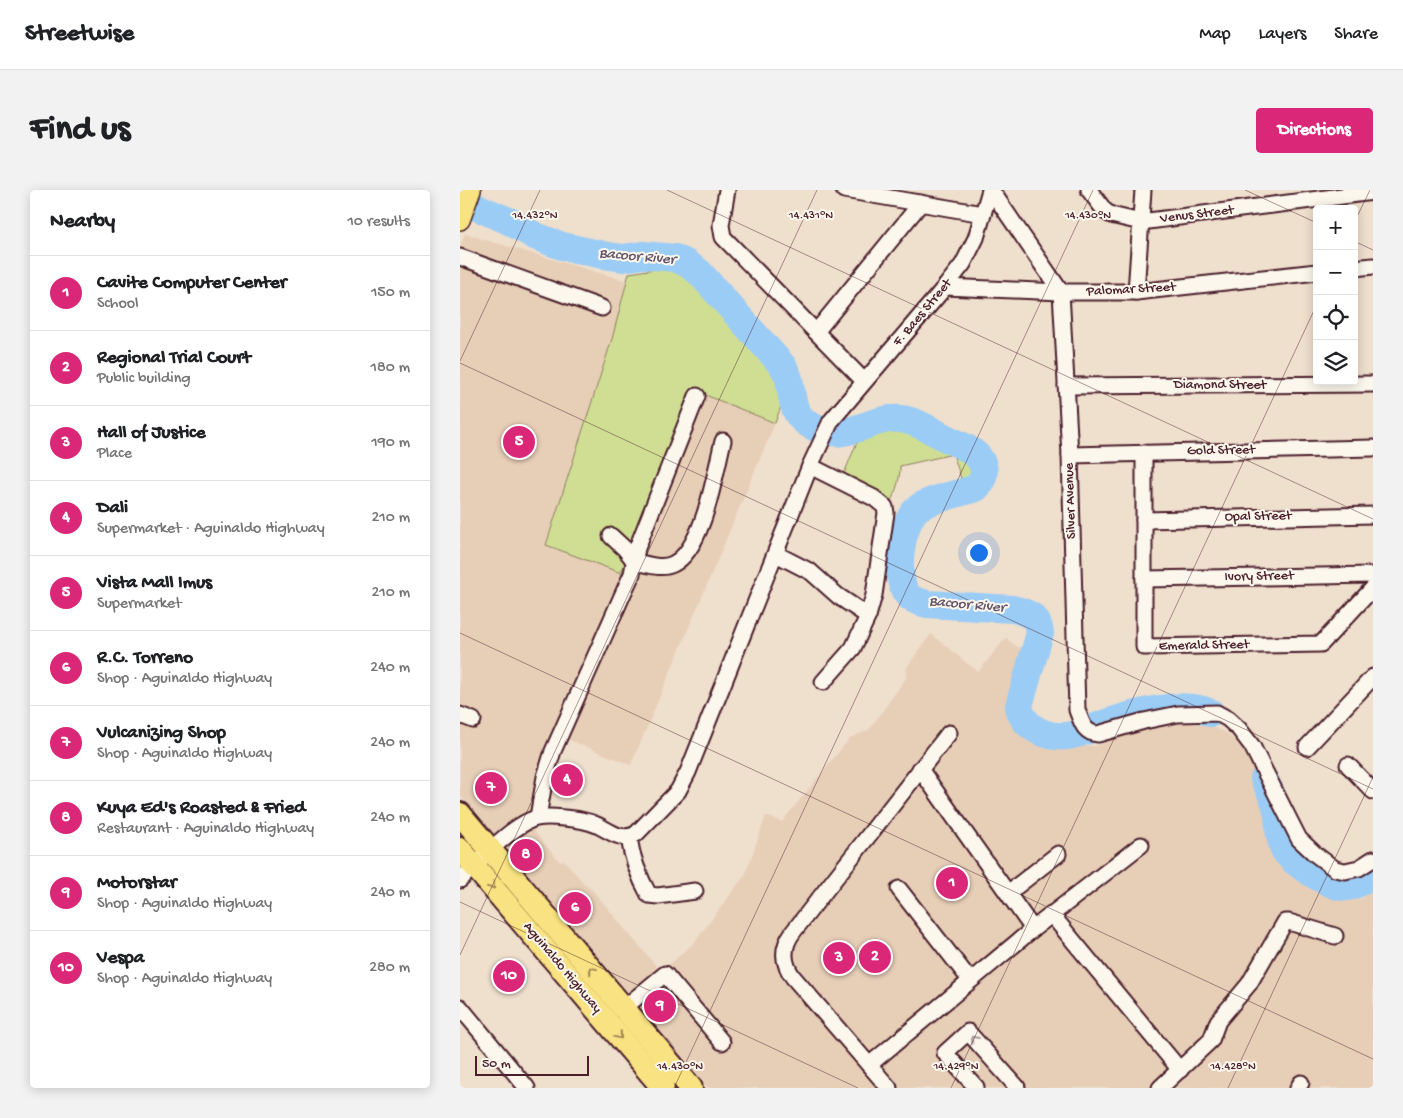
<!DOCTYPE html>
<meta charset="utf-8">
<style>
:root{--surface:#fff;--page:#f2f2f2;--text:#202124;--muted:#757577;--line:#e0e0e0;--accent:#db2777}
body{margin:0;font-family:"Gochi Hand",sans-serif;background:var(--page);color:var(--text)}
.controls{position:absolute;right:15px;top:15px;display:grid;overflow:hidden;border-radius:5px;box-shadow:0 2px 12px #0003}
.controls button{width:45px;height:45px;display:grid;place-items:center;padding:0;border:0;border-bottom:1px solid var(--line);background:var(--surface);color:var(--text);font:25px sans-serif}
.scale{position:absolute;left:15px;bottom:12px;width:114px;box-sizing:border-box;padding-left:5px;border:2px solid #4a1f2b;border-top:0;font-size:14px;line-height:18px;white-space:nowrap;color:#4a1f2b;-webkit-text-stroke:4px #fbf7ec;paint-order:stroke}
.you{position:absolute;left:518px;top:362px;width:18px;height:18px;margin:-12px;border:4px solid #fff;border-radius:50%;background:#1a73e8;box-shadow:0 0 0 8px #1a73e833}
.badge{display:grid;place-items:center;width:32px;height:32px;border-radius:50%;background:var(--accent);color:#fff;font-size:16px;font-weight:700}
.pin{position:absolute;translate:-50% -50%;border:2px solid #fff;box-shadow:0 1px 5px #0006}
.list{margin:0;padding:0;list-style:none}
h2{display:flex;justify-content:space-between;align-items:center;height:65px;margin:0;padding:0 20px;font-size:21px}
h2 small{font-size:16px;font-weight:400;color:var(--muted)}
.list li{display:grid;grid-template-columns:32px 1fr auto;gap:15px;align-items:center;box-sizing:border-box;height:75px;padding:0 20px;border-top:1px solid var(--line)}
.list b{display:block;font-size:19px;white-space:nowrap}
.list p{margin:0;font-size:16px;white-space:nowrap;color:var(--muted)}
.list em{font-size:16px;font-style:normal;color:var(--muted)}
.icon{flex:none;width:28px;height:28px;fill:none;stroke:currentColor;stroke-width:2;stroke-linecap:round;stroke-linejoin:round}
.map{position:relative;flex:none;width:913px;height:898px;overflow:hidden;border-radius:5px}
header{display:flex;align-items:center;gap:30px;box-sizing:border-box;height:70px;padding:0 25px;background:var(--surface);border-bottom:1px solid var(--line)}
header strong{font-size:24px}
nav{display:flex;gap:28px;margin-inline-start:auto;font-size:18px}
.intro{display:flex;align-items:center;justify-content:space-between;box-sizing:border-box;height:120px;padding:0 30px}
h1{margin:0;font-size:35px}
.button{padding:12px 22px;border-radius:5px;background:var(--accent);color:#fff;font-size:18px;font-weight:700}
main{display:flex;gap:30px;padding:0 30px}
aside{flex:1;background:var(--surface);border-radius:5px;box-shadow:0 2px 12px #0003}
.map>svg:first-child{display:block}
.built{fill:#e7ceb7}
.green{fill:#cfde92;stroke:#8c7e5e}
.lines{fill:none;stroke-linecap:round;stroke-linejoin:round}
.river{stroke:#9accf6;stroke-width:28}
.minor-casing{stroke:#4a1f2b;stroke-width:19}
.major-casing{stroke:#4a1f2b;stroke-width:22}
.highway-casing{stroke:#4a1f2b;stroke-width:26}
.minor{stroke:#fbf7ec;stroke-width:15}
.major{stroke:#f8e281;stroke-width:19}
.highway{stroke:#f8e281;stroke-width:22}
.oneway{stroke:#a18056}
.oneway2{stroke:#ab9695}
.ticks{fill:none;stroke:#4a1f2b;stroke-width:1;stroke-opacity:0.45}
.labels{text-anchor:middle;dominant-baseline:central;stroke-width:4;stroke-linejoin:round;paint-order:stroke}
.street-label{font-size:14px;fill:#4a1f2b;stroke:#fbf7ec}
.water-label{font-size:15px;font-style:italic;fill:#625368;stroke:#fbf7ec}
.ticks-label{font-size:12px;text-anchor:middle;fill:#4a1f2b;stroke:#fbf7ec;stroke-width:4;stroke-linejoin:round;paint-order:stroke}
</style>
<header>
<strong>Streetwise</strong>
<nav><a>Map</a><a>Layers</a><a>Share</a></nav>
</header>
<div class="intro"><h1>Find us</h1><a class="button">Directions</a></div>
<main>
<aside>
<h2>Nearby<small>10 results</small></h2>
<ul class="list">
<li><span class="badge">1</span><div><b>Cavite Computer Center</b><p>School</p></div><em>150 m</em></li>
<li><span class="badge">2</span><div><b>Regional Trial Court</b><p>Public building</p></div><em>180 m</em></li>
<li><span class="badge">3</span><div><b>Hall of Justice</b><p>Place</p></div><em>190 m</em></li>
<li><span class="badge">4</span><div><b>Dali</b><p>Supermarket · Aguinaldo Highway</p></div><em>210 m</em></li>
<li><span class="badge">5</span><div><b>Vista Mall Imus</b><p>Supermarket</p></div><em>210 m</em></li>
<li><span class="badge">6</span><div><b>R.C. Torreno</b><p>Shop · Aguinaldo Highway</p></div><em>240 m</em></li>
<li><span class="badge">7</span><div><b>Vulcanizing Shop</b><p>Shop · Aguinaldo Highway</p></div><em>240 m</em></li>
<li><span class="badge">8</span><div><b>Kuya Ed's Roasted &amp; Fried</b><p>Restaurant · Aguinaldo Highway</p></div><em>240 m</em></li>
<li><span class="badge">9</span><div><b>Motorstar</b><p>Shop · Aguinaldo Highway</p></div><em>240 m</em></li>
<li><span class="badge">10</span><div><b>Vespa</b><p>Shop · Aguinaldo Highway</p></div><em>280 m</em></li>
</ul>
</aside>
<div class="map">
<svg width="913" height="898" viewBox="0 0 913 898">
<rect width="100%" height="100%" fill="#efdfcd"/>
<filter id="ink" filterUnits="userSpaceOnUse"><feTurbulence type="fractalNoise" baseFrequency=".02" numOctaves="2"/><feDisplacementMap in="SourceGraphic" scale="10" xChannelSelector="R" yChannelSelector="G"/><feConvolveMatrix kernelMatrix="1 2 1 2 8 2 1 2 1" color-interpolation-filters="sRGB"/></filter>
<g filter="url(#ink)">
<polygon class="built" points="5,44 167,91 152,149 86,355 162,382 233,199 315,233 171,575 95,544 73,617 61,626 100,672 104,670 126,696 128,695 201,782 234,753 285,685 306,626 322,632 390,548 409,540 446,488 447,477 471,444 518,482 546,448 554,455 572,462 555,516 556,528 567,539 587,549 627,556 636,556 672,542 691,537 727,532 747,535 765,542 783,556 795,575 813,614 817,665 819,670 840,689 864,703 884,708 900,709 913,701 913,898 248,898 0,605 0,57"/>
<g class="green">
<polygon points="215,76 224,80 319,186 326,202 315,233 233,200 161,383 86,355 152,149 169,83"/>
<path d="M429 234 444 236 508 267C523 278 523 292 504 297L493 264 440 276C440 290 436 301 430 313L383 286 400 245 417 237Z"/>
</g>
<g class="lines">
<g class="river">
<path d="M0 10 49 31 75 46 102 56 143 65 163 68 183 65 215 68 226 73 239 82 323 176C325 180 328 185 329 189 333 207 331 225 350 235 390 256 405 226 441 229 458 231 475 243 490 250 500 255 515 260 521 271 526 280 524 291 516 298 501 303 470 309 458 318 441 332 433 386 447 404 451 410 460 412 467 414L553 419C569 423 578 426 580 443L559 516C562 537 586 548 606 546 619 545 631 539 643 534 673 524 721 509 751 523"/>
<path d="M804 589C810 600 816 612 818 625 819 636 819 648 824 659 830 672 870 697 885 697 896 697 904 689 913 684"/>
</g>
<g class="minor-casing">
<g id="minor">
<polyline points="267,0 261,35 263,47 404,191"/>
<polyline points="384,0 523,24"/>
<path d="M531 0 601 102 610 265 617 520C622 533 624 543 638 544L684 531 718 524 757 523 768 529 779 539 792 556 839 649 855 664 875 679 885 681 899 678 913 669"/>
<polyline points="629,0 645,21 651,25 681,32 913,2"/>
<polyline points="0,67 142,118"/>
<polyline points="894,78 913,76"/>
<polyline points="485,97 601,102 676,102 857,82"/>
<polyline points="676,102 683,0"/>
<polyline points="356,142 461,13"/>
<polyline points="606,196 913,194"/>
<polyline points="684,263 684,457 861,454 913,398"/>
<polyline points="610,265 913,258"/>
<polyline points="350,276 414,308 425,317 426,323 414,405 408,426 393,458 363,492"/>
<polyline points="684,330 913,325"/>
<path d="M151 346 165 359 175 372C187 374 201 380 213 374 244 359 255 282 263 251"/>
<polyline points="316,364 351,382 378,406 408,426"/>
<polyline points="684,389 913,385"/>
<polyline points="0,525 13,530"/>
<polyline points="847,557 913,487"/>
<polyline points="888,575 913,601"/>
<polyline points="460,579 573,739"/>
<polyline points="78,627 85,587 93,561 166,397 172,384 177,358 237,206"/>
<path d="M169 648C172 668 179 687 189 705L198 706 235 701"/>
<path d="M0 690C18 672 54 633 77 628 86 626 95 627 104 628 115 629 126 630 137 635 150 641 161 652 176 644L218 601 228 582 350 276 371 231 485 97 503 74 516 48 530 0"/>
<polyline points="439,699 510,790"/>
<polyline points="548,703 598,664"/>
<polyline points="591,724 720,880"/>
<polyline points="0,817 67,898"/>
<polyline points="164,818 205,784 262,852"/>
<polyline points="409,875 573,739 681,655"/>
<path d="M429 898 333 787C322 772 322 757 333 742L489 543"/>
<polyline points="514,898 516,897 485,863 508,842 557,897 555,898"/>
<polyline points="700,898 751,850 758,831 789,794 825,732 829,732 875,746"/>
<polyline points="838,898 841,893"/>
</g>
</g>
<g class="major-casing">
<polyline id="major" points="0,30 11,0"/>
</g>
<g class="highway-casing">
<g id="highway">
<polyline points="0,624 231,898"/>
<polyline points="0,659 203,898"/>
</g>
</g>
<use href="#minor" class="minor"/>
<use href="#major" class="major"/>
<use href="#highway" class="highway"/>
</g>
<defs><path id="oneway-chevron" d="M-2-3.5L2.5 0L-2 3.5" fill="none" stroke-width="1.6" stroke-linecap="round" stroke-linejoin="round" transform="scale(1.25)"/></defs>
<g class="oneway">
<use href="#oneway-chevron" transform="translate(32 696) rotate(50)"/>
<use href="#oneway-chevron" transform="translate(132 780) rotate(-130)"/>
<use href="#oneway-chevron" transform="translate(159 846) rotate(50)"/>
</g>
<use class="oneway2" href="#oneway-chevron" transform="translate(514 849) rotate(-132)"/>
</g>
<path class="ticks" d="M207 0 913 329M785 0 857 33M894 33 910 0M894 51 913 60M0 171 80 0M0 173 913 599M0 443 913 869M0 712 398 898M0 765 357 0M214 898 633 0M491 898 857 114M768 898 913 587"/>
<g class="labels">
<g class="street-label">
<text transform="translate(737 25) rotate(-7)">Venus Street</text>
<text transform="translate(671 100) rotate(-3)">Palomar Street</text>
<text transform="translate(463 123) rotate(-50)">F. Baes Street</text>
<text x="760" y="195">Diamond Street</text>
<text transform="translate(761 261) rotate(-1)">Gold Street</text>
<text transform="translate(611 311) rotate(-92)">Silver Avenue</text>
<text transform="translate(798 327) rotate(-1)">Opal Street</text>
<text transform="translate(799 387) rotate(-1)">Ivory Street</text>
<text transform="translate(744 456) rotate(-1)">Emerald Street</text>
<text transform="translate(102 778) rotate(50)">Aguinaldo Highway</text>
</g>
<g class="water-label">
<text transform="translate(177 67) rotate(5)">Bacoor River</text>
<text transform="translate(507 415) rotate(5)">Bacoor River</text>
</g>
</g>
<g class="ticks-label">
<text x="75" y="28">14.432°N</text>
<text x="351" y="28">14.431°N</text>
<text x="628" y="28">14.430°N</text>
<text x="220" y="879">14.430°N</text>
<text x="496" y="879">14.429°N</text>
<text x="773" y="879">14.428°N</text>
</g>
</svg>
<div class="controls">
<button>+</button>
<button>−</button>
<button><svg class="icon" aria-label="locate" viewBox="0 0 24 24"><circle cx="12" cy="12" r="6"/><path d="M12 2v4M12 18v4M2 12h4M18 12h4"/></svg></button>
<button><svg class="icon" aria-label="layers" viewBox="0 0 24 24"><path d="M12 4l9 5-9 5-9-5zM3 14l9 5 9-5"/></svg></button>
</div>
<div class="scale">50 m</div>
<div class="you"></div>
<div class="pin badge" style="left:492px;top:693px">1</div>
<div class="pin badge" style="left:415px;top:767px">2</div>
<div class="pin badge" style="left:379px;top:768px">3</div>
<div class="pin badge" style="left:107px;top:590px">4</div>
<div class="pin badge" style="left:59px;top:252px">5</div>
<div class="pin badge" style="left:115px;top:718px">6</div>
<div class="pin badge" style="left:31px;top:598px">7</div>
<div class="pin badge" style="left:66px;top:665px">8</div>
<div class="pin badge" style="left:200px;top:816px">9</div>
<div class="pin badge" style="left:49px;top:786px">10</div>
</div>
</main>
